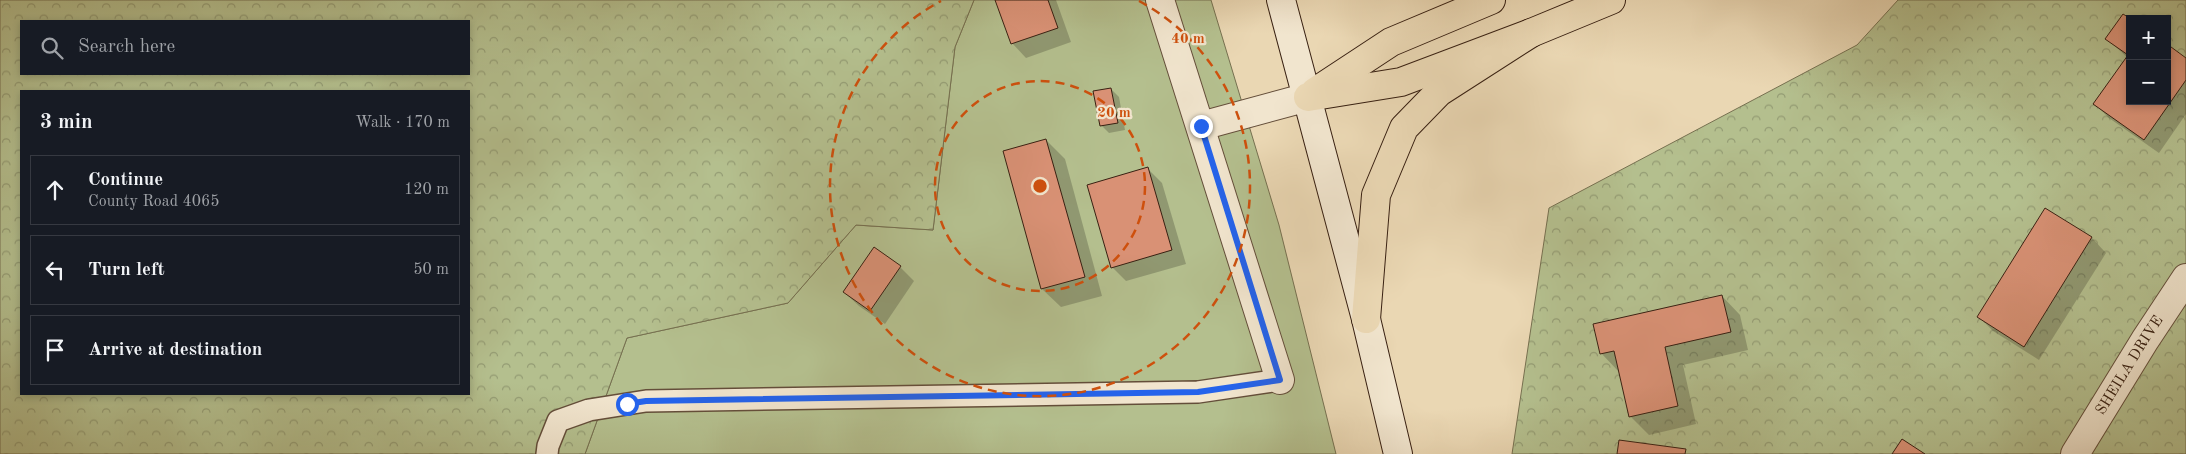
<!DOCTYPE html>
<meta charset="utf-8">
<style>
:root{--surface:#171b24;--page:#242831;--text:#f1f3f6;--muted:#9ea1a6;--line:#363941}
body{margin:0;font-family:"Old Standard TT",serif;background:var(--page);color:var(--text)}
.controls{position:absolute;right:15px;top:15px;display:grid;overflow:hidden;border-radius:0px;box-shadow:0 2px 8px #0003}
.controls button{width:45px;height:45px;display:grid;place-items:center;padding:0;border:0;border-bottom:1px solid var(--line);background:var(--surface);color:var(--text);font:25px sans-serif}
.stop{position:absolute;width:15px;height:15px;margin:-11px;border:4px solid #2563eb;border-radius:50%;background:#fff}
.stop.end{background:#2563eb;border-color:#fff;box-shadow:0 1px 5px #0008}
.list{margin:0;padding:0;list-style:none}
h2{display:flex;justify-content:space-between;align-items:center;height:65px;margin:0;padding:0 20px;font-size:21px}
h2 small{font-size:16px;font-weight:400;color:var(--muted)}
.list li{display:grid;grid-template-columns:32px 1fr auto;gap:15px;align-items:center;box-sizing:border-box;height:70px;margin:0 10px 10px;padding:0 10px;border:1px solid var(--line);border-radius:0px}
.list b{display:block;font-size:19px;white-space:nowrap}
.list p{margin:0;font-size:16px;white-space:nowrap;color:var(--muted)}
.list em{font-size:16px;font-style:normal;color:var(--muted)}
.icon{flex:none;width:28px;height:28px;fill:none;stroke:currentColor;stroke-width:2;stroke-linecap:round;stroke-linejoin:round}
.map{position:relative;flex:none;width:2186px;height:454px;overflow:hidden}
.search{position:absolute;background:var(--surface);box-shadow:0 2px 8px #0003;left:20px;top:20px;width:450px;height:55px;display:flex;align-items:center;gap:12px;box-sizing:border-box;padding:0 18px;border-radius:0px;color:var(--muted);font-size:19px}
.panel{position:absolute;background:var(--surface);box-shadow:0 2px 8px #0003;left:20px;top:90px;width:450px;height:305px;border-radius:0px}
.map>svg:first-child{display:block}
.green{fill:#b4bf8e;stroke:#767050}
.forest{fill:url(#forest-crowns);stroke:#767050;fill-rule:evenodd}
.shadow{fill:#0003}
.building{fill:#d99175;stroke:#382012}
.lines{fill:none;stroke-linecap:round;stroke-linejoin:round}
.lane-casing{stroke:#644e3a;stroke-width:24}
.street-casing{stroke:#644e3a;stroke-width:30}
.secondary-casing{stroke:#382012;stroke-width:30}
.highway-casing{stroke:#382012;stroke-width:30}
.lane{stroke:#f1e5ce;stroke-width:21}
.street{stroke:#f1e5ce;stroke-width:28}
.secondary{stroke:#f1e5ce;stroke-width:28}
.highway{stroke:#ead7b3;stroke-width:28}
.route{stroke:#2563eb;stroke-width:6}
.ring{fill:none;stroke:#ce500d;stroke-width:2.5;stroke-dasharray:9 6}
.labels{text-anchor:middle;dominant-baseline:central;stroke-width:4.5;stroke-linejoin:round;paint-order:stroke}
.street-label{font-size:15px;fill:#382012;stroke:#f1e5ce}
.centre{fill:#ce500d;stroke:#f1e5ce;stroke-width:2.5}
.ring-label{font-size:15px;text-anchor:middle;font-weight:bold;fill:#ce500d;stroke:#f1e5ce;stroke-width:4.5;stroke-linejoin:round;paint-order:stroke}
</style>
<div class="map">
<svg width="2186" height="454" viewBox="0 0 2186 454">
<defs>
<pattern id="forest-crowns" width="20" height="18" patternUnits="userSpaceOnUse" patternTransform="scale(1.25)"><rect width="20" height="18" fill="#b4bf8e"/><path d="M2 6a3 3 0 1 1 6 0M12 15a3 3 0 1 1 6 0" fill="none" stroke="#939b73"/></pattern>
</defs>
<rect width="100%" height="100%" fill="#ead7b3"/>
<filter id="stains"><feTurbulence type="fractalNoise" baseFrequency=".004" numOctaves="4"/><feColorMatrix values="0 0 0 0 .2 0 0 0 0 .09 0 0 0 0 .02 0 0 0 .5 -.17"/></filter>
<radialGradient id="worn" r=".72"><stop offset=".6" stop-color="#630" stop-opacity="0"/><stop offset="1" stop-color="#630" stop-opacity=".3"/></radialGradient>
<polygon class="green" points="974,0 1211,0 1279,225 1336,454 585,454 627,338 788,303 856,225 933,230 955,47"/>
<g class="forest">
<path d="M0 0H974L955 47 933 230 856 225 788 303 627 338 585 454H0ZM21 21H469V74H21ZM21 91H469V394H21Z"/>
<path d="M1898 0H2186V454H1512L1549 208 1857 45ZM2130 19H2167V101H2130Z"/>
</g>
<g class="shadow">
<polygon points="997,0 1056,0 1071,42 1026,58 1012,43"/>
<polygon points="2130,20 2130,101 2167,101 2186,59 2186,114 2159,153 2109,118 2095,104 2128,58 2107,39"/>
<polygon points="1111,89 1119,97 1125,130 1109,133 1101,125"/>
<polygon points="1046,140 1065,159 1102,296 1061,307 1042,289 1004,151"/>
<polygon points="1148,169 1162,183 1186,264 1126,281 1112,267"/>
<polygon points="2045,210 2092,238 2106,253 2039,360 1993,331 1979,317"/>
<polygon points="900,267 914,281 885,324 859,306 844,292"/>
<polygon points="1722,296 1740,315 1748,350 1683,365 1696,424 1649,435 1630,416 1620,373 1601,353"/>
</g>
<g class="building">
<polygon points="995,0 1048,0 1058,28 1011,44"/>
<polygon points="2123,14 2131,19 2130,101 2167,101 2167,44 2186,58 2186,80 2144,140 2093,104 2128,55 2105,39"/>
<polygon points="1111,88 1118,123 1100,126 1093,91"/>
<polygon points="1046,139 1085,277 1041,289 1003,151"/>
<polygon points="1148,167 1172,250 1111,268 1087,185"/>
<polygon points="2045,208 2092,237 2024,347 1977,317"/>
<polygon points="874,247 901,266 870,311 843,292"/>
<polygon points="1722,295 1731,332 1665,347 1678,406 1629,417 1614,351 1600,354 1593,324"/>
<polygon points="1902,439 1925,454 1892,454"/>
<polygon points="1619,440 1686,449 1685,454 1617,454"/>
</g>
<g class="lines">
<g class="lane-casing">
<polyline id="lane" points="547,454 548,446 558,421 589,410 646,401 1198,392 1280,380"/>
</g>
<g class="street-casing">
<g id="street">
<polyline points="1160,0 1280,380"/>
<polyline points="1201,126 1308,97"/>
<path id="s1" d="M2075 454 2145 340 2186 278"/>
</g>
</g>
<g class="secondary-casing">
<polyline id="secondary" points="1281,0 1366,319 1398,454"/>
</g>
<g class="highway-casing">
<g id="highway">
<polyline points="1315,92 1391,42 1491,0"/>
<polyline points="1308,97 1401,82 1531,33 1611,0"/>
<polyline points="1366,319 1376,195 1404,128 1439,92 1531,33"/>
</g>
</g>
<use href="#lane" class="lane"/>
<use href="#street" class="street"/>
<use href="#secondary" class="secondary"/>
<use href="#highway" class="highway"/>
</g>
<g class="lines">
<polyline class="route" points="627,404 646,401 1198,392 1280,380 1201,126"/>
</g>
<g class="ring">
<circle cx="1040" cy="186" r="105"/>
<path d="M1139 1A210 210 0 1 1 941 1"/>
</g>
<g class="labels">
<g class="street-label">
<text stroke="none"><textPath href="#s1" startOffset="104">SHEILA DRIVE</textPath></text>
</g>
</g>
<circle cx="1040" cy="186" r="8" class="centre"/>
<g class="ring-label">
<text x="1188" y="43">40 m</text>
<text x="1114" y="117">20 m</text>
</g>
<rect width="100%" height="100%" filter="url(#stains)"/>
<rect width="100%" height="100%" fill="url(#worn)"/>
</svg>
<div class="controls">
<button>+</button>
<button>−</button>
</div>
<div class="stop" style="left:627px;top:404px"></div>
<div class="stop end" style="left:1201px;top:126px"></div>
<div class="search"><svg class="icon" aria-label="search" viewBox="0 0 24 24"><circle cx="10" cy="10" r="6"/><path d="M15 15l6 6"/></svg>Search here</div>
<section class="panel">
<h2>3 min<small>Walk · 170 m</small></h2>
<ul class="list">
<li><svg class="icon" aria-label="ahead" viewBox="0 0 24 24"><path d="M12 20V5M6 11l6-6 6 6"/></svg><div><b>Continue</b><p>County Road 4065</p></div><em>120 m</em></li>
<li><svg class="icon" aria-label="left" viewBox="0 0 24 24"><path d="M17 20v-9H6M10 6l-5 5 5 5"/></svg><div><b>Turn left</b></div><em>50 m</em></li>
<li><svg class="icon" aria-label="arrive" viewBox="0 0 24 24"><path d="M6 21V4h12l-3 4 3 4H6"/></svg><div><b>Arrive at destination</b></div></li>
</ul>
</section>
</div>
